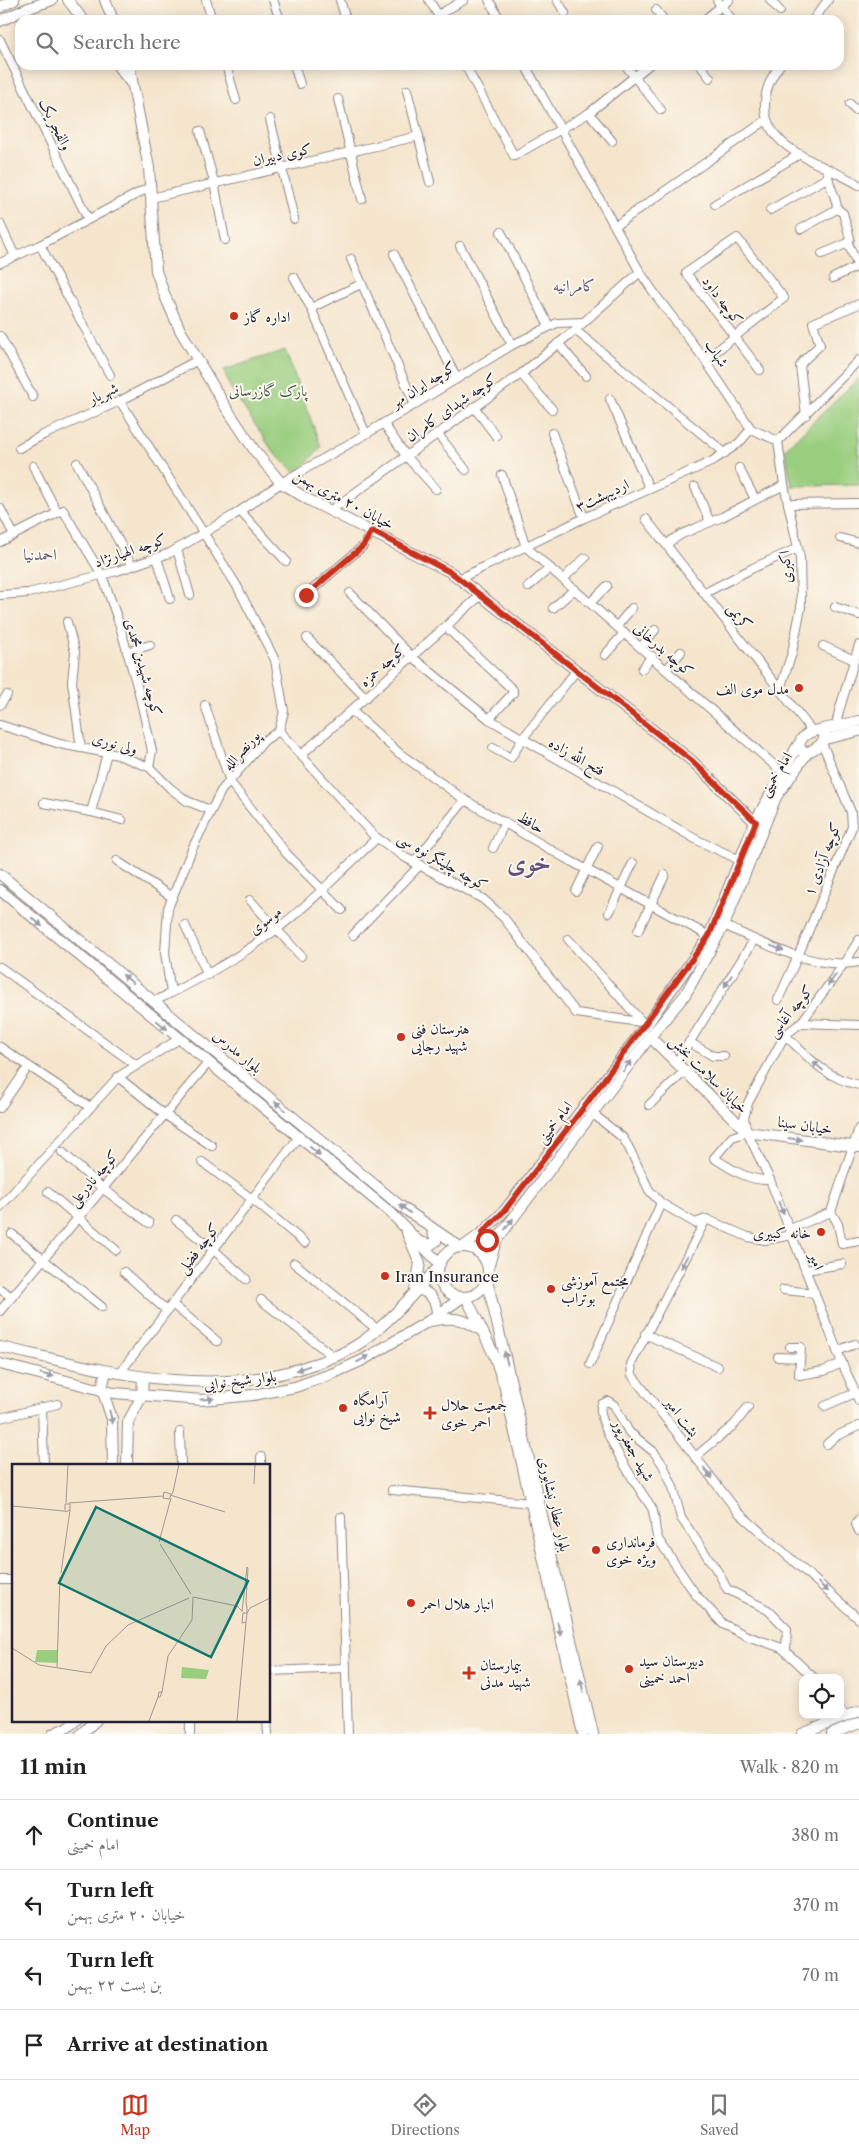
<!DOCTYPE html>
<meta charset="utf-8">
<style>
:root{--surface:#fff;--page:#f2f2f2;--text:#222;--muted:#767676;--line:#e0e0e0;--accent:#c8321e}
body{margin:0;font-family:"Libre Caslon Text",Amiri,serif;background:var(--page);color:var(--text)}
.controls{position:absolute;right:15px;bottom:15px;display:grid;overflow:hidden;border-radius:10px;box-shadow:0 2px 12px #0003}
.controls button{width:45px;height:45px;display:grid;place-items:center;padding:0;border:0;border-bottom:1px solid var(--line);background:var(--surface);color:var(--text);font:25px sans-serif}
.stop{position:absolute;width:15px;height:15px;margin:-11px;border:4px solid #c8321e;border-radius:50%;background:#fff}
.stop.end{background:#c8321e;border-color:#fff;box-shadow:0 1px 5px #0008}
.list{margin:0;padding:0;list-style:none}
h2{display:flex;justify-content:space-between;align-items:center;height:65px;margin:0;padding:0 20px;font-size:21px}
h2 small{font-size:16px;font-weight:400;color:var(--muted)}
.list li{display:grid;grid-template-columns:32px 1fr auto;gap:15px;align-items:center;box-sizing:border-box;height:70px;padding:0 20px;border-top:1px solid var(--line)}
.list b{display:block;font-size:19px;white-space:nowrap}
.list p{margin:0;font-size:16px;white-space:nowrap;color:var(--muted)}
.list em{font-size:16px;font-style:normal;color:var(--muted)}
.icon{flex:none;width:28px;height:28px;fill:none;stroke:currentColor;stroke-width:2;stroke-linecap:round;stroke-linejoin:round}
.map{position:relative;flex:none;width:859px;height:1734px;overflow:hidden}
.search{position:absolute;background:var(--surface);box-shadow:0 2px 12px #0003;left:15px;right:15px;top:15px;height:55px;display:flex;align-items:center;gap:12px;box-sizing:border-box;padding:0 18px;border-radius:15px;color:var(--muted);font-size:19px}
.sheet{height:345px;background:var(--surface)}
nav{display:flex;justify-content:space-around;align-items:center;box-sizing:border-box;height:70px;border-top:1px solid var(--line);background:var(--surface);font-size:14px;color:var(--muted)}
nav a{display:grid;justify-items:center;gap:2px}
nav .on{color:var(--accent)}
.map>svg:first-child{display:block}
.green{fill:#9ace7f;stroke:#5e785d}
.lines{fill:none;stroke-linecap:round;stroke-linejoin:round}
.street-casing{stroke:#8c8484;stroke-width:10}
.secondary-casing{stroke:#8c8484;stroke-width:12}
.street{stroke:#fff;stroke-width:8}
.secondary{stroke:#fff;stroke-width:10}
.oneway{fill:#9c9ca7}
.route{stroke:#c8321e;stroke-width:6}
.poi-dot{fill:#c8321e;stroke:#fbf7ec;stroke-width:2}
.labels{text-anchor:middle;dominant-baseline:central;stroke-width:4;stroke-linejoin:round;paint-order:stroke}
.street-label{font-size:15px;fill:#22223b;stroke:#fbf7ec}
.poi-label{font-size:15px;fill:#22223b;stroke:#fbf7ec;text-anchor:start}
.park-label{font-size:15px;fill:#46564f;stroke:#fbf7ec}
.neighbourhood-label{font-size:16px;fill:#61527c;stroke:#fbf7ec}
.town-label{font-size:25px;font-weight:bold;fill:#61527c;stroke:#fbf7ec}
.inset-road{fill:none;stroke:#a19793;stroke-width:1}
.view{fill:#0f766e;fill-opacity:0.15;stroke:#0f766e;stroke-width:2.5}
.inset-edge{fill:none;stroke:#22223b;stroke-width:2.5}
</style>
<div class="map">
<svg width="859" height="1734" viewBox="0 0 859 1734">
<rect width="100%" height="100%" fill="#fbf7ec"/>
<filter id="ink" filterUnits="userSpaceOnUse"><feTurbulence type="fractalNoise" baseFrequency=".02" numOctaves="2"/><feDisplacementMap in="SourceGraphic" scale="10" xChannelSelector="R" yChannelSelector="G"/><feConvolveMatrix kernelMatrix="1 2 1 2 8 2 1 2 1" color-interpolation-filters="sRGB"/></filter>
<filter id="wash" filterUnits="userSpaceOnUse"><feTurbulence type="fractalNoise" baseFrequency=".0096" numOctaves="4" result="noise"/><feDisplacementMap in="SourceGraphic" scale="20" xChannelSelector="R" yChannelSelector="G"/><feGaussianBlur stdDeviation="1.12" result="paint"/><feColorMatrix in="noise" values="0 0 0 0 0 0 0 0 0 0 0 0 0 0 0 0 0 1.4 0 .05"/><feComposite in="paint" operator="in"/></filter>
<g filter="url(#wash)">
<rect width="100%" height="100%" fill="#f5e5cd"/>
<g class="green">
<polygon points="285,350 321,447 297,474 274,453 230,387 224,370"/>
<polygon points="859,378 859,485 792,486 785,449"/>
</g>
</g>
<g filter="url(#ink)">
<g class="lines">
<g class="street-casing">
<g id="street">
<polyline points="206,0 212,20"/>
<polyline points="273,0 280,20"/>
<polyline points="340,0 346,20"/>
<polyline points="429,0 441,20"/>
<polyline points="489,0 500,20"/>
<polyline points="557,0 565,13"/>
<polyline points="717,0 732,20"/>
<polyline points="770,0 780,11"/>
<polyline points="656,10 664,20"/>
<polyline points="438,15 464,0"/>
<polyline points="704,20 729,0"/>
<polyline points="813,20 828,0"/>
<polyline points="0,40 88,219"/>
<polyline points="226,65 236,100"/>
<polyline points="294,65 300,84"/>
<polyline points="465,65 514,156 589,113 649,65"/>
<polyline points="525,65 640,272 657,297 705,360 751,429 778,441"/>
<polyline points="625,65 661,110"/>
<polyline points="700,65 710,78"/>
<path d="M780 65C770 78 764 91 765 108 767 152 828 165 859 185"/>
<polyline points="407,90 430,182"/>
<polyline points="338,99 362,199"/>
<polyline points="850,104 855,110 859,108"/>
<polyline points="589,113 612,141"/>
<polyline points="270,119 294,219"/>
<polyline points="200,131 214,182 225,240"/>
<path d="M828 169C826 184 837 195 837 209L843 213 850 238 848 243 859 269"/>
<polyline points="151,198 419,136"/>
<polyline points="715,204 800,154"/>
<polyline points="770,210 827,178"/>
<polyline points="0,224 15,256"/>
<polyline points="615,226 765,121"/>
<polyline points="801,229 837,209"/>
<polyline points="501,232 549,326"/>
<polyline points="40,245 110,375"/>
<polyline points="460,246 512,345"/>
<polyline points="394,254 457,379"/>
<polyline points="822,254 848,243"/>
<polyline points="351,259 415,405"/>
<polyline points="0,263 40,245 150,187"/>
<polyline points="294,277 311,308 366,434"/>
<polyline points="833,278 858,266"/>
<polyline points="311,308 361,284"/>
<polyline points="575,330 725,453"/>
<polyline points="0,336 33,397"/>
<polyline points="558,343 586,376"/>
<polyline points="705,360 784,298 737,238 686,273 760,370"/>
<polyline points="521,374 552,409"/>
<polyline points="610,399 649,488"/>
<polyline points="120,401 237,586 275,660 284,711 279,731 265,740 221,791 193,847 168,908 165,953 171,993"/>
<polyline points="474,407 496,436"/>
<polyline points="806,415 800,366 803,361 820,345 813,323 859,304"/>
<polyline points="384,424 406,456 436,489"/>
<polyline points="437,433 466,470"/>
<polyline points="552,433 584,518"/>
<polyline points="778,441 784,485 800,557 801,607 792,653 780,689"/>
<polyline points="778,441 859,360"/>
<polyline points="19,448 43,435 120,401 198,360"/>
<polyline points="77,463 132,566"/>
<polyline points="33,466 57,512"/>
<polyline points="739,468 755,499"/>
<polyline points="502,475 526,547 782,772"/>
<polyline points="695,487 710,522"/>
<polyline points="788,504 859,503"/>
<polyline points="0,508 14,535"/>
<polyline points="331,510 521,374 575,330 640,272"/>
<polyline points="240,511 286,561"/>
<polyline points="646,519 812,731"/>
<polyline points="840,538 859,543"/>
<polyline points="0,542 63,510 102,575 119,623 139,693 152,751 149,767"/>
<polyline points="667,545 672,540 682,534 722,517 784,485"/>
<polyline points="177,549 190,595"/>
<polyline points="157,558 170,599"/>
<polyline points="459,579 584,518 711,462 739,443 751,429"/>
<polyline points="563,579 585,558"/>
<polyline points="528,587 550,568"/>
<polyline points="350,593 412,657 489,719 697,840 740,860"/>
<polyline points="705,593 753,568 798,548"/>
<polyline points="0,595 28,593 117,571 170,553 234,515 281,483 366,434 512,345 557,323 584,322"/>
<polyline points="306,595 363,546 372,531"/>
<polyline points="590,603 607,586"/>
<polyline points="835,607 859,615"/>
<polyline points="553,608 575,589"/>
<polyline points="67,622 75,652 72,682 81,748"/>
<polyline points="617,626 632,608"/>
<polyline points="446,627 513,690 513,693 489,719"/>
<polyline points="307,638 366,698"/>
<polyline points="823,646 854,660"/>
<polyline points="641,647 655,630"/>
<polyline points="127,652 150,645"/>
<polyline points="605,655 624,633"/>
<polyline points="642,669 652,656"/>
<polyline points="667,669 681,652"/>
<polyline points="0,705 7,695"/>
<polyline points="205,705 230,782 286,853 342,910"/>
<polyline points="352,711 399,753 465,800 565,858 709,936"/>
<polyline points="0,725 60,744 118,755 149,767 170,788 187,801 210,810"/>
<polyline points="836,726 839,711 859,645"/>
<polyline points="279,731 373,835 406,858 483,899 504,918 576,1013 648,1023"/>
<polyline points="493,748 511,758 523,738 576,671"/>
<polyline points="301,755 481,595"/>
<polyline points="44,803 91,812 107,753"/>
<polyline points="91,812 122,820"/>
<polyline points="493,848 505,822"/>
<polyline points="117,861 172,897"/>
<polyline points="414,862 465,800"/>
<polyline points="576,891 598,846"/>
<polyline points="250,900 301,956"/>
<polyline points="609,913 633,863"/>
<polyline points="185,925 208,975"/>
<path d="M724 925C763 944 815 970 859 962"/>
<polyline points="638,931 665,875"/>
<polyline points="353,935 420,865"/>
<polyline points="568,939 642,1022"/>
<polyline points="859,940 843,965 801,1023 785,1035 748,1103 744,1118 747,1132 770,1180 842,1363 859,1401"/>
<polyline points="0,967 136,1065"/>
<polyline points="778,1000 798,956 852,827 851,812 822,743"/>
<path d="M155 1001C199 980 238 958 277 929 313 902 344 868 377 838"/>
<polyline points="801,1023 859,1025"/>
<path d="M785 1035C810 1059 824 1077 859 1085"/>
<polyline points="689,1042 713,1056 724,1056"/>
<polyline points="0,1047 90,1107"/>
<polyline points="677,1062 754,940"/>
<polyline points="118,1077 164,1114 212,1146"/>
<polyline points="649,1105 686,1070"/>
<polyline points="0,1108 28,1067"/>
<polyline points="592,1113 623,1138 629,1148 649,1190 661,1203 695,1223 706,1219"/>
<path d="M747 1132 732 1137 714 1158C731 1169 748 1181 770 1180"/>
<polyline points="62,1152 102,1188 149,1223"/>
<polyline points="202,1162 252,1199 305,1243"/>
<polyline points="48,1192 116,1250"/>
<polyline points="0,1207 118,1077 179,1039"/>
<polyline points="831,1212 859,1128"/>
<polyline points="831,1212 838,1224 842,1244 859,1241"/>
<polyline points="706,1219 631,1364 632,1375 738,1512 859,1619"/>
<polyline points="706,1219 748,1237 765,1240 792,1235"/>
<polyline points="176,1220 214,1250 246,1279"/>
<polyline points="790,1229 831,1212"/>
<polyline points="12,1234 102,1307"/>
<polyline points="294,1263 378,1330"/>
<polyline points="806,1270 842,1264"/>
<polyline points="124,1272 167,1311"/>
<polyline points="0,1289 12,1297"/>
<polyline points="783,1290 815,1293"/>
<polyline points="261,1300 334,1357"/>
<polyline points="172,1304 217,1341"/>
<polyline points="0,1311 208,1063"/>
<polyline points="645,1334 718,1367"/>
<polyline points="790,1347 801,1347 799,1375 824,1371 842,1363"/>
<polyline points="837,1351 855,1344"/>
<polyline points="778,1357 800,1358"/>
<polyline points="590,1364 661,1203"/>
<polyline points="119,1374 299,1137"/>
<polyline points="825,1406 855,1393"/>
<polyline points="42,1407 44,1465"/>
<polyline points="0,1418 57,1404"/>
<polyline points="180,1432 181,1465"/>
<polyline points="827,1444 836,1436 859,1426"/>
<polyline points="261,1457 261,1465"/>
<polyline points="695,1457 735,1424 748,1407"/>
<polyline points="392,1490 531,1503"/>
<polyline points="341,1517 348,1734"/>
<polyline points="859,1519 856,1524 859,1531"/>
<polyline points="0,1580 14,1580"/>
<path d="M786 1650 787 1629 768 1610 727 1589 718 1572 681 1518 673 1487 663 1465 654 1452 629 1432 614 1405 608 1401 602 1404C592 1419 641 1492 652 1508 656 1519 654 1529 658 1539L696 1595 723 1624 747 1636 782 1648 814 1678"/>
<polyline points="269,1671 346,1668"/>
<polyline points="840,1708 846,1717"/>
<polyline points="190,1720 190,1734"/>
<polyline points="267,1720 268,1734"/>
</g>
</g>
<g class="secondary-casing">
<g id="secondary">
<polyline points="68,0 83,20"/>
<polyline points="105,0 113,20"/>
<polyline points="0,7 14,0"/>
<polyline points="0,21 26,9 52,0"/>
<polyline points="117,65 131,83"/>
<polyline points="129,65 149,168 156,271 165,296 180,330 225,406 255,451 281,483 309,500 452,573 691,760 755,822"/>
<path d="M818 730 825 733C825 744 816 748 807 753L800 750C797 739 807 732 818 730Z"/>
<polyline points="819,730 859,721"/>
<polyline points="825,739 859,731"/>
<polyline points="0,874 399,1205 460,1247"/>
<polyline points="0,890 391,1213 440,1264"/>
<polyline points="650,1037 747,1132 859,1147"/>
<polyline points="407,1233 420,1263 415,1290"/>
<polyline points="421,1242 430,1245 436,1241 432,1229"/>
<polyline points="464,1246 482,1233 505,1210 648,1023 709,936 755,822 798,745"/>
<circle cx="463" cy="1272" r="25"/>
<polyline points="488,1268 496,1241 514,1217 650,1037 685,995 724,925 776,797 807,753"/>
<polyline points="487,1280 593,1734"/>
<path d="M418 1289C431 1293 437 1301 437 1315"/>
<polyline points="466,1297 494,1355 504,1384 583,1734"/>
<path d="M430 1321C453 1317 462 1317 482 1331"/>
<path d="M0 1347C103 1370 210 1402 314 1364 327 1360 340 1355 352 1348 386 1328 411 1295 438 1268"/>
<polyline points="0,1364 114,1393 202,1400 253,1395 295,1387 334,1373 363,1360 427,1322 463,1297"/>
<polyline points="106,1371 102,1389 112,1419 113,1465"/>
<polyline points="127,1465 128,1422 142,1396 143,1378"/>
<polyline points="53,1734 68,1727 76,1720"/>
<polyline points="81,1734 96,1720"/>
<polyline points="802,1734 859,1711"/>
<polyline points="832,1734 859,1723"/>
</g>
</g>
<use href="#street" class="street"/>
<use href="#secondary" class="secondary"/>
</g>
<defs><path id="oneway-solid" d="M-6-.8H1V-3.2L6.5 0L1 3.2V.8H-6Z" transform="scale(1.25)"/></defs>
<g class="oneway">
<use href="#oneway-solid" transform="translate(37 922) rotate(40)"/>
<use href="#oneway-solid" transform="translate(777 948) rotate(21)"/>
<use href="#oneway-solid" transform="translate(128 979) rotate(-140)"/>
<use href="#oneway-solid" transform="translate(832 980) rotate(127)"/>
<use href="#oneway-solid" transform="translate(728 981) rotate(122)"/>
<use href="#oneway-solid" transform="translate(162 1025) rotate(39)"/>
<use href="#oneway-solid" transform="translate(627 1066) rotate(-53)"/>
<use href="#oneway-solid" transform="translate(818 1066) rotate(-139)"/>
<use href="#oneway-solid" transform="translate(280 1106) rotate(-140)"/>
<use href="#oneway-solid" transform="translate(795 1139) rotate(8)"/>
<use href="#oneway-solid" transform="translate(315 1151) rotate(39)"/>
<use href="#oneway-solid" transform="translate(781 1208) rotate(68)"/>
<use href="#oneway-solid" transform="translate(405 1209) rotate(-143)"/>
<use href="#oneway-solid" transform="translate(509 1224) rotate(-54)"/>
<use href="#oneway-solid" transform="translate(684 1262) rotate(118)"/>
<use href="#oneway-solid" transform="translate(506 1358) rotate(-103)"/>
<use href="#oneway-solid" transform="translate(363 1359) rotate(-28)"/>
<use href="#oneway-solid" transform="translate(303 1368) rotate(160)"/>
<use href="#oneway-solid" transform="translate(47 1375) rotate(13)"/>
<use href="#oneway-solid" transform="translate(207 1399) rotate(-4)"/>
<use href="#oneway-solid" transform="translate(111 1417) rotate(76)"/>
<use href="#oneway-solid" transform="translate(708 1473) rotate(52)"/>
<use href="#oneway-solid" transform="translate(823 1587) rotate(42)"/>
<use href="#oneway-solid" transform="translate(559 1629) rotate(77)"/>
<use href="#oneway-solid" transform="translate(582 1686) rotate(-103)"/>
</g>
</g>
<g class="lines" filter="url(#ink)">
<polyline class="route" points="306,595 363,546 372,531 452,573 691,760 756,822 709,936 584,1107 505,1210 482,1233 487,1240"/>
</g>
<g class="poi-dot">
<circle cx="234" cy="316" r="5"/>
<circle cx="799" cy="688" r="5"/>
<circle cx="401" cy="1037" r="5"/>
<circle cx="821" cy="1232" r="5"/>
<circle cx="385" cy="1276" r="5"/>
<circle cx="551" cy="1289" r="5"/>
<circle cx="343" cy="1408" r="5"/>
<path d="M427.5 1405.5h5v5h5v5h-5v5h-5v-5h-5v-5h5z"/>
<circle cx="596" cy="1550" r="5"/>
<circle cx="411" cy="1603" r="5"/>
<circle cx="629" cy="1669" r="5"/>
<path d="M466.5 1665.5h5v5h5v5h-5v5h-5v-5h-5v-5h5z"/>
</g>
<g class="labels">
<g class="street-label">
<text transform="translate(56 124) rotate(64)">والفجر یک</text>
<text transform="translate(282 154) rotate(-12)">کوی دبیران</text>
<text transform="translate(723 300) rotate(53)">کوچه داود</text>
<text transform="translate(717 353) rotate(55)">شهاب</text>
<text transform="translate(423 384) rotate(-32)">کوچه ایران مهر</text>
<text transform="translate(103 393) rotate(-25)">شهریار</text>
<text transform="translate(451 407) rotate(-35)">کوچه شهدای کامران</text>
<text transform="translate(602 495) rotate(-25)">اردیبهشت۳</text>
<text transform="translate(344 499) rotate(28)">خیابان ۲۰ متری بهمن</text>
<text transform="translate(130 550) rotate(-19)">کوچه الهیارنژاد</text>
<text transform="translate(785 567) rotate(-95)">اکبری</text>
<text transform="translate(740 616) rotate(52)">کریمی</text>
<text transform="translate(664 649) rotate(41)">کوچه بدرخانی</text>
<text transform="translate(382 665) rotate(-42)">کوچه حمزه</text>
<text transform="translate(144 667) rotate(74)">کوچه شهیدین محمدی</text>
<text transform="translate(115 743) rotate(15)">ولی نوری</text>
<text transform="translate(241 750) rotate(-48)">پورنصرالله</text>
<text transform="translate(577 756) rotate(30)">فتح الله زاده</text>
<text transform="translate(775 774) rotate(-58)">امام خمینی</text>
<text transform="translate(531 822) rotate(31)">حافظ</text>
<text transform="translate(822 859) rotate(-69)">کوچه آزادی ۱</text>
<text transform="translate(443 861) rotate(30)">کوچه چلینگر نوه سی</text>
<text transform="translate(265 920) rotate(-37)">موسوی</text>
<text transform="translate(790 1011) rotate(-51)">کوچه آغاسی</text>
<text transform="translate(238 1051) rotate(40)">بلوار مدرس</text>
<text transform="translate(709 1074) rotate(45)">خیابان سلامت بخش</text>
<text transform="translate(554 1122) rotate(-52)">امام خمینی</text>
<text transform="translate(805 1125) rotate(8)">خیابان سینا</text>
<text transform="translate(93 1178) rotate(-50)">کوچه نادرعلی</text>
<text transform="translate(198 1248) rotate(-53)">کوچه فضلی</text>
<text transform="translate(817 1261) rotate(69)">امیر</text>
<text transform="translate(240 1380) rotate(-7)">بلوار شیخ نوایی</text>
<text transform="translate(682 1417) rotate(53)">پشت امیر</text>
<text transform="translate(634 1450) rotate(61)">شهید جعفرپور</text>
<text transform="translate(555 1504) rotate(77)">بلوار عطار نیشابوری</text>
</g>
<g class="poi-label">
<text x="244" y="316">اداره گاز</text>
<text x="789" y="688" text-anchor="end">مدل موی الف</text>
<text x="411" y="1028">هنرستان فنی<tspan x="411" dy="17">شهید رجایی</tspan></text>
<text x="811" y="1232" text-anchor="end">خانه کبیری</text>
<text x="395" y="1276">Iran Insurance</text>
<text x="561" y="1280">مجتمع آموزشی<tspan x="561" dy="17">بوتراب</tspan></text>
<text x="353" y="1399">آرامگاه<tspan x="353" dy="17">شیخ نوایی</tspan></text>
<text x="441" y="1404">جمعیت حلال<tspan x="441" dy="17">احمر خوی</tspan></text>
<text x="606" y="1541">فرمانداری<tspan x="606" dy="17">ویژه خوی</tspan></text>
<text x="421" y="1603">انبار هلال احمر</text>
<text x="639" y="1660">دبیرستان سید<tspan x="639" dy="17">احمد خمینی</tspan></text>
<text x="480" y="1664">بیمارستان<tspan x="480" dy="17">شهید مدنی</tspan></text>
</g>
<g class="park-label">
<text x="268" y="390">پارک گازرسانی</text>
</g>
<g class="neighbourhood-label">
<text x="574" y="285">کامرانیه</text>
<text x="40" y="554">احمدنیا</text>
</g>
<g class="town-label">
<text x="529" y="862">خوی</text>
</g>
</g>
<g transform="translate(12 1464)">
<rect width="258" height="258" fill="#f5e5cd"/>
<path d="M25 186H46L45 199 23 198ZM170 203 197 206 194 215 169 214Z" fill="#9ace7f"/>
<path class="inset-road" d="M242 20 243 0M159 30 152 28 151 34 157 35 161 28 167 0M158 31 213 48M54 39 56 0M57 39 151 32M0 42 52 47M147 78 159 34M148 80 179 130M49 109 58 46V40H53V48L58 46M181 133 225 142 230 147M230 148 235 103 236 104 234 138 235 144V150L234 158 230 159 231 149H235L238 144 258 134M0 184 27 201 79 209 94 182 116 161 177 134M45 203 48 113M147 228H150L148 233H146ZM150 228 156 192 180 156 181 133M137 257 146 233M225 257 234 158"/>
<path class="view" d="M84 43 236 117 199 193 47 119Z"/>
<rect width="258" height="258" class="inset-edge"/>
</g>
</svg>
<div class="controls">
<button><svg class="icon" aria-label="locate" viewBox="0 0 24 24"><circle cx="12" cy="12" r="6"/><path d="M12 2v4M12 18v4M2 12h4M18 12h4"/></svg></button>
</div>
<div class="stop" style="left:487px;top:1240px"></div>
<div class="stop end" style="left:306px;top:595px"></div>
<div class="search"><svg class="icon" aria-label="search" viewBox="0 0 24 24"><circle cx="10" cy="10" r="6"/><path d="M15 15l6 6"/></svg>Search here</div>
</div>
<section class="sheet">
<h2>11 min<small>Walk · 820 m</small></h2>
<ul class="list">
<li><svg class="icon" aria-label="ahead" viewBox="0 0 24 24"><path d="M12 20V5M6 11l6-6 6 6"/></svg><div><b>Continue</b><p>امام خمینی</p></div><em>380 m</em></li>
<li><svg class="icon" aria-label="left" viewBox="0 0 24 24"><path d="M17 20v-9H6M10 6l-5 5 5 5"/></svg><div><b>Turn left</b><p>خیابان ۲۰ متری بهمن</p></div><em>370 m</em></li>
<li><svg class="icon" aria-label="left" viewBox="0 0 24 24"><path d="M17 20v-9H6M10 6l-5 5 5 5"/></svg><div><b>Turn left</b><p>بن بست ۲۲ بهمن</p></div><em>70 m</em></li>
<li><svg class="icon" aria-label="arrive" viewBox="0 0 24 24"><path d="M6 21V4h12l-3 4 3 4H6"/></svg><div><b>Arrive at destination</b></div></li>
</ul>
</section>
<nav>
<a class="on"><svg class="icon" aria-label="map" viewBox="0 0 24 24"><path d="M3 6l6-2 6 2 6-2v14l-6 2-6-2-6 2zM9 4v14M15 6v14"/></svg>Map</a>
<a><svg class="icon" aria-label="directions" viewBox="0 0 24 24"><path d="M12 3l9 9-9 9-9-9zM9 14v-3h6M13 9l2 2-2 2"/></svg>Directions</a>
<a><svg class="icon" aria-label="saved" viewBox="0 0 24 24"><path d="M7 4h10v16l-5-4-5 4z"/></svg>Saved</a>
</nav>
